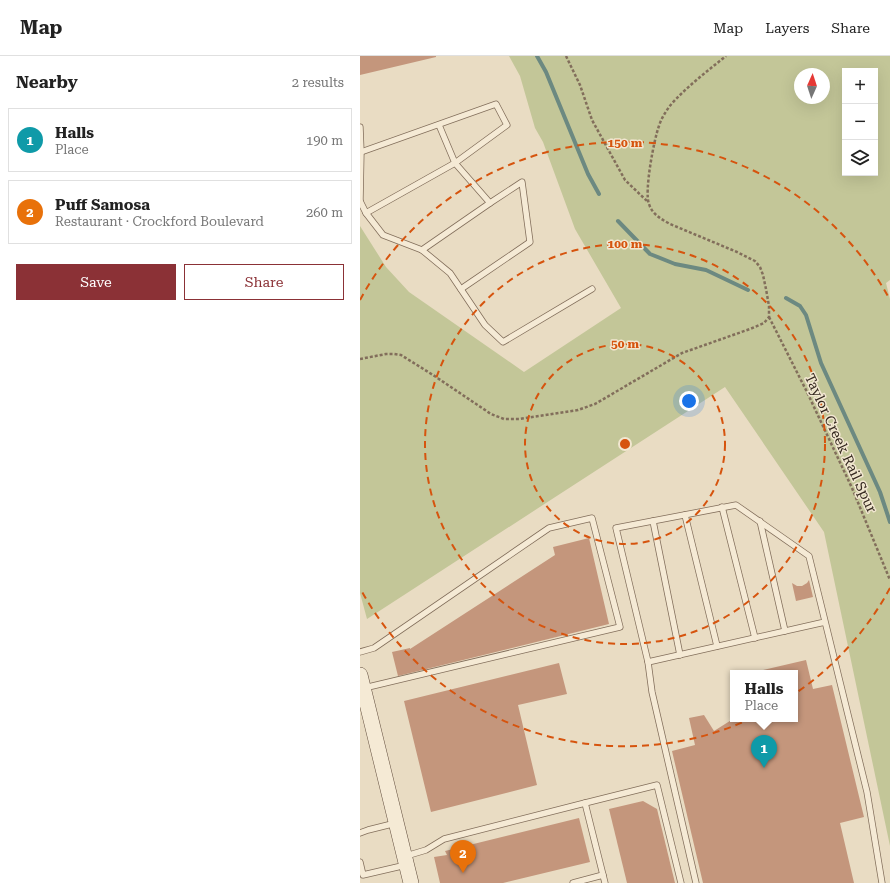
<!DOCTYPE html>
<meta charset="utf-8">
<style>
:root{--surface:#fff;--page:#f2f2f2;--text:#222;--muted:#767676;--line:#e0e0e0;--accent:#8b3136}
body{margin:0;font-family:"Roboto Serif",serif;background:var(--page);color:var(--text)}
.controls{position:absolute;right:12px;top:12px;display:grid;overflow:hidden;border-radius:0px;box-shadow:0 4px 16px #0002}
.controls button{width:36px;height:36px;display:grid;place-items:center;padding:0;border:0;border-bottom:1px solid var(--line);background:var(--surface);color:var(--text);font:20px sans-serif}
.compass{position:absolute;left:434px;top:12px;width:36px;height:36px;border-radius:50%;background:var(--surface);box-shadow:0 4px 16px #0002;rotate:3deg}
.you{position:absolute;left:329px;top:345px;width:14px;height:14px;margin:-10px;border:3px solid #fff;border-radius:50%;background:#1a73e8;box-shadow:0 0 0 6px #1a73e833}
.badge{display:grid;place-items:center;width:26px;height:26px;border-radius:50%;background:var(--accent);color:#fff;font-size:13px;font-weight:700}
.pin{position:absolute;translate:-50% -33px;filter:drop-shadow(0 1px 2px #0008)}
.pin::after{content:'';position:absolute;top:21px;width:14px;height:12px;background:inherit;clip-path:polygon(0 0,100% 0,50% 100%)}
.popup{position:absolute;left:370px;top:614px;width:68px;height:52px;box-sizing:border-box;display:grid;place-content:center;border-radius:0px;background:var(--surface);filter:drop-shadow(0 1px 3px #0005);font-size:13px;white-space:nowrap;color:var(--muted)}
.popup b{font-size:15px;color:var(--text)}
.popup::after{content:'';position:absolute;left:50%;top:100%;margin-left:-8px;border:8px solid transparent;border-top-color:var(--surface)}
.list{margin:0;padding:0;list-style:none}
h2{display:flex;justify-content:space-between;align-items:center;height:52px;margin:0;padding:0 16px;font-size:17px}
h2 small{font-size:13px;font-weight:400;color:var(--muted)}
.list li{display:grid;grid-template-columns:26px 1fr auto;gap:12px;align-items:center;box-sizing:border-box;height:64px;margin:0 8px 8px;padding:0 8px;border:1px solid var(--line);border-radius:0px}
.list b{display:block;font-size:15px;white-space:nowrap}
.list p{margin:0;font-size:13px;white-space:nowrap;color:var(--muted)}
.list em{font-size:13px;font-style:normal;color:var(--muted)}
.actions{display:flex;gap:8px;padding:12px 16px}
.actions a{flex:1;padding:9px 0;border:1px solid var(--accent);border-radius:0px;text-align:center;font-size:14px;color:var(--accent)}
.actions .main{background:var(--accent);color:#fff}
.icon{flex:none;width:22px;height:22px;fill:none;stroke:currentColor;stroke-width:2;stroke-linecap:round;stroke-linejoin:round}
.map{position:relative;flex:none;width:530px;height:827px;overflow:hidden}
header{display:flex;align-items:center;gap:24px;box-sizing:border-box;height:56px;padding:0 20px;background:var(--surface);border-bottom:1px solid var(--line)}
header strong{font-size:19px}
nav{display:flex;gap:22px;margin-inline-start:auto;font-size:14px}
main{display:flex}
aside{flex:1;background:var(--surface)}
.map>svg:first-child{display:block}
.green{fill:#c3c698;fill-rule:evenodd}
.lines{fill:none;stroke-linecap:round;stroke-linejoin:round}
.stream{stroke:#6c8981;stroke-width:4}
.building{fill:#c4967c}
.lane-casing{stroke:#826e5b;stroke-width:7}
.secondary-casing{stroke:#634f3f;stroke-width:16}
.path{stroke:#826e5b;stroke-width:2.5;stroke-dasharray:3 2;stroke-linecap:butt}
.lane{stroke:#f5ead5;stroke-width:5.5}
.secondary{stroke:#f5ead5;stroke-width:15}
.ring{fill:none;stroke:#d6540e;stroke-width:2;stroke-dasharray:7 5}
.labels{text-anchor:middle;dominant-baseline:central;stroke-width:3;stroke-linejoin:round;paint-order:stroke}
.street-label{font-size:14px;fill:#33271e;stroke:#f2e7d1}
.centre{fill:#d6540e;stroke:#f2e7d1;stroke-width:2}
.ring-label{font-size:12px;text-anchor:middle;font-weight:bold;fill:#d6540e;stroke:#f2e7d1;stroke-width:3;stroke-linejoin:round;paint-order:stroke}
</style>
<header>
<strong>Map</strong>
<nav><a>Map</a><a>Layers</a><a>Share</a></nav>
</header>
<main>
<aside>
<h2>Nearby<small>2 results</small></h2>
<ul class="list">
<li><span class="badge" style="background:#0f9aa8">1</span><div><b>Halls</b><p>Place</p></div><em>190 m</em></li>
<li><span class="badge" style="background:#e8710a">2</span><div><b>Puff Samosa</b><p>Restaurant · Crockford Boulevard</p></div><em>260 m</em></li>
</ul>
<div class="actions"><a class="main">Save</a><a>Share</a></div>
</aside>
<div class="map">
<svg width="530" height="827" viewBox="0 0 530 827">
<rect width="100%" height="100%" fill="#e9dcc3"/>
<path class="green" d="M149 0H530V224L526 227 530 243V790L464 476 365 331 7 563 0 537V170L26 211 49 236 164 316 261 252 215 173 183 86 175 72 160 20ZM485 15H515V117H485ZM440 18H464V42H440Z"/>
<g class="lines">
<g class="stream">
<polyline points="177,0 186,16 228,118 239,138"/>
<polyline points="258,165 290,198 315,208 346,214 388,234"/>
<polyline points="426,242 440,250 446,259 461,307 520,436 530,466"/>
</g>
</g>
<g class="building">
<polygon points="0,0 76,0 76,1 0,19"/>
<polygon points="229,482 249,568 38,620 32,596 50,592 50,593 195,499 193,491"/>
<polygon points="449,524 453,541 436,545 432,527 437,530 442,530 447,527"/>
<polygon points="446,604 453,633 472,629 504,761 480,767 494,827 343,827 312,695 335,689 329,662 344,659 354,675 373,663 435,663 435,617 394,616"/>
<polygon points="199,607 207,638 158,649 177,729 71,756 44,645"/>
<polygon points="283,745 297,753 315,827 267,827 249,753"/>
<polygon points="219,762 230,806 143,827 80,827 74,801 87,799 85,795"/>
</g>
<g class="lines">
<g class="lane-casing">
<g id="lane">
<polyline points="0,71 1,96 0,145"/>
<polyline points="1,96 136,48 147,69 95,107 6,157"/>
<polyline points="0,145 6,157 23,179 62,194 130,147 95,107 79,69"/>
<polyline points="62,194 90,217 125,269 143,286 232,233"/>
<polyline points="101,233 170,186 162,126 130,147"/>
<polyline points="362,451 395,582"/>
<polyline points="325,459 357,590"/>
<polyline points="293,465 320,599"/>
<polyline points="400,465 425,575"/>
<polyline points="465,566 288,606 256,472 376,449 449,500 507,736 522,827"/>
<polyline points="0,596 14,592 189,472 232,462 260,571 4,632"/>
<polyline points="288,606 292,636 336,827"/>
<polyline points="225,747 297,729 321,827"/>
<polyline points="0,777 8,774 36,767"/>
<polyline points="46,800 66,794 84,783 225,747 245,827"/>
<polyline points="0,806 3,819 46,809"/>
<polyline points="213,827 243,819"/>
</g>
</g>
<g class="secondary-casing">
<polyline id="secondary" points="0,619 51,827"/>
</g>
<g class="path">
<polyline points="206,0 220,29 232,64 265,124 288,146"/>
<polyline points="409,261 447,336 492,432 530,524"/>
<path d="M0 303 26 298H34L41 299 73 319 131 358 144 363H159L218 354 235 348 322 297 390 273 404 267 409 261V250L406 233 403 219 400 211 395 205 377 196 310 168C301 163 292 158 289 148 284 136 294 83 299 70 301 63 305 57 309 51 312 47 316 43 319 40 334 25 350 13 366 0"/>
</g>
<use href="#lane" class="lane"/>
<use href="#secondary" class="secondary"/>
</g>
<g class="ring">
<circle cx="265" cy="388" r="100"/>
<circle cx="265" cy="388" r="200"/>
<path d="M530 532A301 301 0 0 1 0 532M0 244A301 301 0 0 1 530 244"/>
</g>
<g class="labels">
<g class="street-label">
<text transform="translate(481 387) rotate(65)">Taylor Creek Rail Spur</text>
</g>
</g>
<circle cx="265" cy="388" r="6" class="centre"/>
<g class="ring-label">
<text x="265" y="91">150 m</text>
<text x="265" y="192">100 m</text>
<text x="265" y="292">50 m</text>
</g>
</svg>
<div class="controls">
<button>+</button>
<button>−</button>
<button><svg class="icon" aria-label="layers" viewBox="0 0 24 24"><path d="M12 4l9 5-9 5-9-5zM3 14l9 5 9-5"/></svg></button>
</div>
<svg class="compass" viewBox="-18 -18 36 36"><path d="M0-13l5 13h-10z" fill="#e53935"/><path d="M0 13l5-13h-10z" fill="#767676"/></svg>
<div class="you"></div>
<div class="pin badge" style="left:404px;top:712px;background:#0f9aa8">1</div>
<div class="popup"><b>Halls</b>Place</div>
<div class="pin badge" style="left:103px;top:817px;background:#e8710a">2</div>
</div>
</main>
